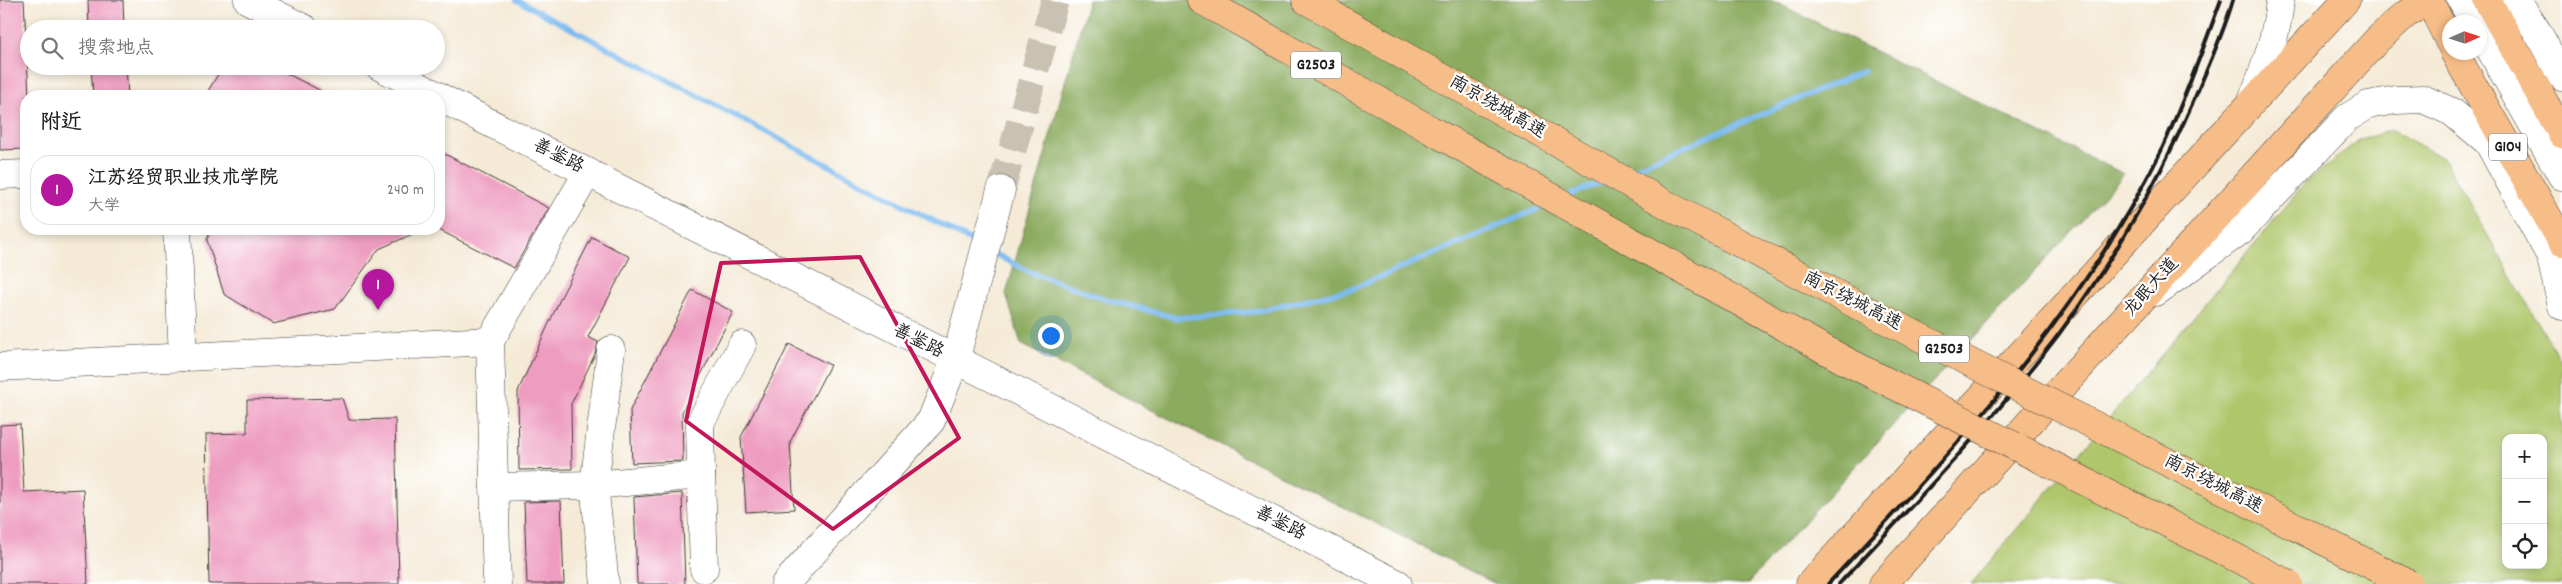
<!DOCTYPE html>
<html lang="zh">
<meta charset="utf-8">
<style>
:root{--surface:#fff;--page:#f6f6f6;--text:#222;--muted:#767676;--line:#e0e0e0;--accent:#b5179e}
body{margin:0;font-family:Dekko,"LXGW WenKai TC",sans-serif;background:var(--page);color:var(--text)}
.controls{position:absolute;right:15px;bottom:15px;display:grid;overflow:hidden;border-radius:10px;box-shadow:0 2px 8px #0003}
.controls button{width:45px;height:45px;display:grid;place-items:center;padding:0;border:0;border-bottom:1px solid var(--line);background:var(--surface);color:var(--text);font:25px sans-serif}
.compass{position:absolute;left:2442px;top:15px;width:45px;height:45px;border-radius:50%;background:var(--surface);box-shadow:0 2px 8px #0003;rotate:87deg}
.you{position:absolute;left:1050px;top:335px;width:18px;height:18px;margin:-12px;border:4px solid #fff;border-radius:50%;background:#1a73e8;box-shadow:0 0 0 8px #1a73e833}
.badge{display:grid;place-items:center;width:32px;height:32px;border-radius:50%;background:var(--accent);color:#fff;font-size:16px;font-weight:700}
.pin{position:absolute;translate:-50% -41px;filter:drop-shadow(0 1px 2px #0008)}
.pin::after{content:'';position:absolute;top:26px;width:18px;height:15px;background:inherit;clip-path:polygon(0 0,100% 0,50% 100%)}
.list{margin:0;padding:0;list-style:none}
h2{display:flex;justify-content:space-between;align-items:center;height:65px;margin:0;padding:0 20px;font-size:21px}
h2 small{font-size:16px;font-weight:400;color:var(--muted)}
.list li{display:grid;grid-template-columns:32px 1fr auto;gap:15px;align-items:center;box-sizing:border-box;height:70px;margin:0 10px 10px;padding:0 10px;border:1px solid var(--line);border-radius:20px}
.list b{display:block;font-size:19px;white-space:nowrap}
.list p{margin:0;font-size:16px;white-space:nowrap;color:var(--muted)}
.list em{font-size:16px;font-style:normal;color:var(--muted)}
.icon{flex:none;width:28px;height:28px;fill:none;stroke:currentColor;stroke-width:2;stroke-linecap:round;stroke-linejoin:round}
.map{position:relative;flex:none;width:2562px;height:584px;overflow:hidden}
.search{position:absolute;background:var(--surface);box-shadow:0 2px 8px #0003;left:20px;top:20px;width:425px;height:55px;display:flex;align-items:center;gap:12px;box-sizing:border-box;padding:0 18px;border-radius:28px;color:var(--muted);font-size:19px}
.panel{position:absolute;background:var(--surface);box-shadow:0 2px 8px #0003;left:20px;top:90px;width:425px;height:145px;border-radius:20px}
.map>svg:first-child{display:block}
.green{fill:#afc66b;stroke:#667144;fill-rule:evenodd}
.forest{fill:#8bab5f;stroke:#54643e}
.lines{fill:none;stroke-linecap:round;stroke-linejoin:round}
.stream{stroke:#7cbaef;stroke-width:5.5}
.building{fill:#ee9dc0}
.minor-tunnel{stroke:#c9c1b1;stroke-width:28;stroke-dasharray:28 14;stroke-linecap:butt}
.minor-casing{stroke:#3c3b38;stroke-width:29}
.major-casing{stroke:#3c3b38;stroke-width:29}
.highway-casing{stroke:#3c3b38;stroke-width:29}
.minor{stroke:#fff;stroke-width:28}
.major{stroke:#f7bd88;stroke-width:28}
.highway{stroke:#f7bd88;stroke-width:28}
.rail{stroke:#1c1c1c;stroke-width:4}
.highway-bridge-casing{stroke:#3c3b38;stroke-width:29;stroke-linecap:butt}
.highway-bridge{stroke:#f7bd88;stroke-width:28}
.marked{fill:none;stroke:#c2185b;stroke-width:4;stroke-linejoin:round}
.labels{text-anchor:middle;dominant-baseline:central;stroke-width:4.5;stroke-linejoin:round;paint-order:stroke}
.shield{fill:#fff;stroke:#606060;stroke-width:1}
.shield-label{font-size:16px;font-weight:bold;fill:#1c1c1c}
.street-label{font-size:18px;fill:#1c1c1c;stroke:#fff}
</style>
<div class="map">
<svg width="2562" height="584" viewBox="0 0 2562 584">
<rect width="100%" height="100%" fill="#fff"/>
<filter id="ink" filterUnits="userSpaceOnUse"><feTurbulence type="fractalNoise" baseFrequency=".02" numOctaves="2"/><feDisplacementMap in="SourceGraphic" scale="10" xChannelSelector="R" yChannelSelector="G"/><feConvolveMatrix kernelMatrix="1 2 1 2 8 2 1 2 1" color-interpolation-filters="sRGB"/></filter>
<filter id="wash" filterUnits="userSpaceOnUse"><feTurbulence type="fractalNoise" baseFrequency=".0096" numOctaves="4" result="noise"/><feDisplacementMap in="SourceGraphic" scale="20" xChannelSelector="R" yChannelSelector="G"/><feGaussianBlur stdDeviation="1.12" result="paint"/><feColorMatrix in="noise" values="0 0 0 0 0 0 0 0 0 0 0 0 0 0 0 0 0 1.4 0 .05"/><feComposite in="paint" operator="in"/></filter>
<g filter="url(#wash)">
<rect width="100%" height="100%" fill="#f4ead6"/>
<path class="green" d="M2392 130 2443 158 2562 364V584H1971L2305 183 2359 140ZM2506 438H2543V565H2506Z"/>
<polygon class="forest" points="1088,0 1771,0 2124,174 1747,584 1496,584 1021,344 1006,294"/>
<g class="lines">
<g class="stream">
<polyline points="517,0 979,245"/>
<polyline points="1625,172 1864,71"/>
<polyline points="1567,196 1607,180"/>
<polyline points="991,252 1030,272 1105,299 1176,318 1253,312 1352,289 1547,205"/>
</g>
</g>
<g id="blocks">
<g class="building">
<polygon points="0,0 24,0 29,96 26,96 26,149 0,150"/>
<polygon points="88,0 123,0 124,29 89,29"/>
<polygon points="91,66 126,66 128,96 93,96"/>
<polygon points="223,66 272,66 331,96 205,96"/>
<polygon points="439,151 549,208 514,268 439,230"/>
<polygon points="211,229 424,229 379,249 335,309 273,324 224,294 207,240"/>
<polygon points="592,237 630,257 588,337 598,342 595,354 571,404 572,469 519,470 518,391 562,295"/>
<polygon points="692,290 733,312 682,412 683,461 632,463 630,410"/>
<polygon points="789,344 830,365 790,442 794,509 746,512 741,437"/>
<polygon points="342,398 349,420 395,419 399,584 209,584 206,434 247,433 247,400"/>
<polygon points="20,424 24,492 83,489 88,584 0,584 0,425"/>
<polygon points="682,493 685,584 637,584 634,497"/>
<polygon points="561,501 564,584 527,584 524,502"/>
</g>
</g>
</g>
<g filter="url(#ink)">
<use href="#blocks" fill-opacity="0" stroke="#3c3b38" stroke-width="1"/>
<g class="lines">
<polyline class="minor-tunnel" points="1001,190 1055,0"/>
<g class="minor-casing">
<g id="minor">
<polyline points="248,0 305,29"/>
<polyline points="2461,0 2474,22"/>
<polyline points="2516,0 2537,31 2562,77"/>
<polyline points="2480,31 2562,176"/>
<polyline points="379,66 438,96"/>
<polyline points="439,97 1398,584"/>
<path d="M2252 101C2265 68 2277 36 2280 0"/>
<polyline points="0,175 26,174"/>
<polyline points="177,229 183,357"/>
<polyline points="2550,254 2562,306"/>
<polyline points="2156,292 2240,231 2347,118 2368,105 2396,100 2423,99 2452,112 2488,142 2551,257 2562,271"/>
<polyline points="0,367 490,341"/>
<polyline points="701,475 704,569"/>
<polyline points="494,487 594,485 701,475 700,423 742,345"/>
<polyline points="497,584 490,341 588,172"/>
<polyline points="605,584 594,485 611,350"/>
<polyline points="785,584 931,421 955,361 1001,190"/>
</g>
</g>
<g class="major-casing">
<g id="major">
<polyline points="1810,584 2346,0"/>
<polyline points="1883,584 2377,40 2406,14 2429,0"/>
</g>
</g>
<g class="highway-casing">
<g id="highway">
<polyline points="1201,0 1431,130"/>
<polyline points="1306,0 1485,102"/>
<polyline points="2429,0 2450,43"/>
<polyline points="2487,0 2562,134"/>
<polyline points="2454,52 2562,242"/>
</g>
</g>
<use href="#minor" class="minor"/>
<use href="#major" class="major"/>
<use href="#highway" class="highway"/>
<g class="rail">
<path d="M1828 584C1954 449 2078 319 2161 151 2184 102 2202 51 2221 0"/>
<path d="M1839 584C1907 511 1976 439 2038 361 2099 285 2154 192 2193 102 2207 69 2223 35 2233 0"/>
</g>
<g class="highway-bridge-casing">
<g id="highway-bridge">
<polyline points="1485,102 1669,206 1878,316 2409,584"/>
<polyline points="1431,130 1842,359 2288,584"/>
</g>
</g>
<use href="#highway-bridge" class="highway-bridge"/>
</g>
</g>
<path class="marked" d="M860 257 959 438 833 529 686 421 721 263Z"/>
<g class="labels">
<g class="shield">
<rect x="1291" y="51.5" width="50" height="27" rx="4"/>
<rect x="2489" y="133.5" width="38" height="27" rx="4"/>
<rect x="1919" y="335.5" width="50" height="27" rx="4"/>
</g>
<g class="shield-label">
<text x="1316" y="65">G2503</text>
<text x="2508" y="147">G104</text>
<text x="1944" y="349">G2503</text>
</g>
<g class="street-label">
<text transform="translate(1497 108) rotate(30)">南京绕城高速</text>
<text transform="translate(558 157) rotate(27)">善鉴路</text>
<text transform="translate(2152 288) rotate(-48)">龙眠大道</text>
<text transform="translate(1852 302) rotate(27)">南京绕城高速</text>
<text transform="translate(918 342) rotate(27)">善鉴路</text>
<text transform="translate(2213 485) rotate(27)">南京绕城高速</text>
<text transform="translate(1280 524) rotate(27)">善鉴路</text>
</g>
</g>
</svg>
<div class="controls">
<button>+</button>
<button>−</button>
<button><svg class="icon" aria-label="locate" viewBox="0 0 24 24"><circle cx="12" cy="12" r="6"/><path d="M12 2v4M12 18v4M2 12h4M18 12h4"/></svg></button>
</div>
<svg class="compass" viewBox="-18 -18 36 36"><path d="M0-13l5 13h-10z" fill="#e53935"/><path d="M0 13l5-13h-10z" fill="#767676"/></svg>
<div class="you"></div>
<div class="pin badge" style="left:378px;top:310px">1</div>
<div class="search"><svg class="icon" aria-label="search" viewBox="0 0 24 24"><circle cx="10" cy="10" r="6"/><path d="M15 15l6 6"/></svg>搜索地点</div>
<section class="panel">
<h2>附近<small></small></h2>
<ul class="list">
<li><span class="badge">1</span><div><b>江苏经贸职业技术学院</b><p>大学</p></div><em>240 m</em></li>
</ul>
</section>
</div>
